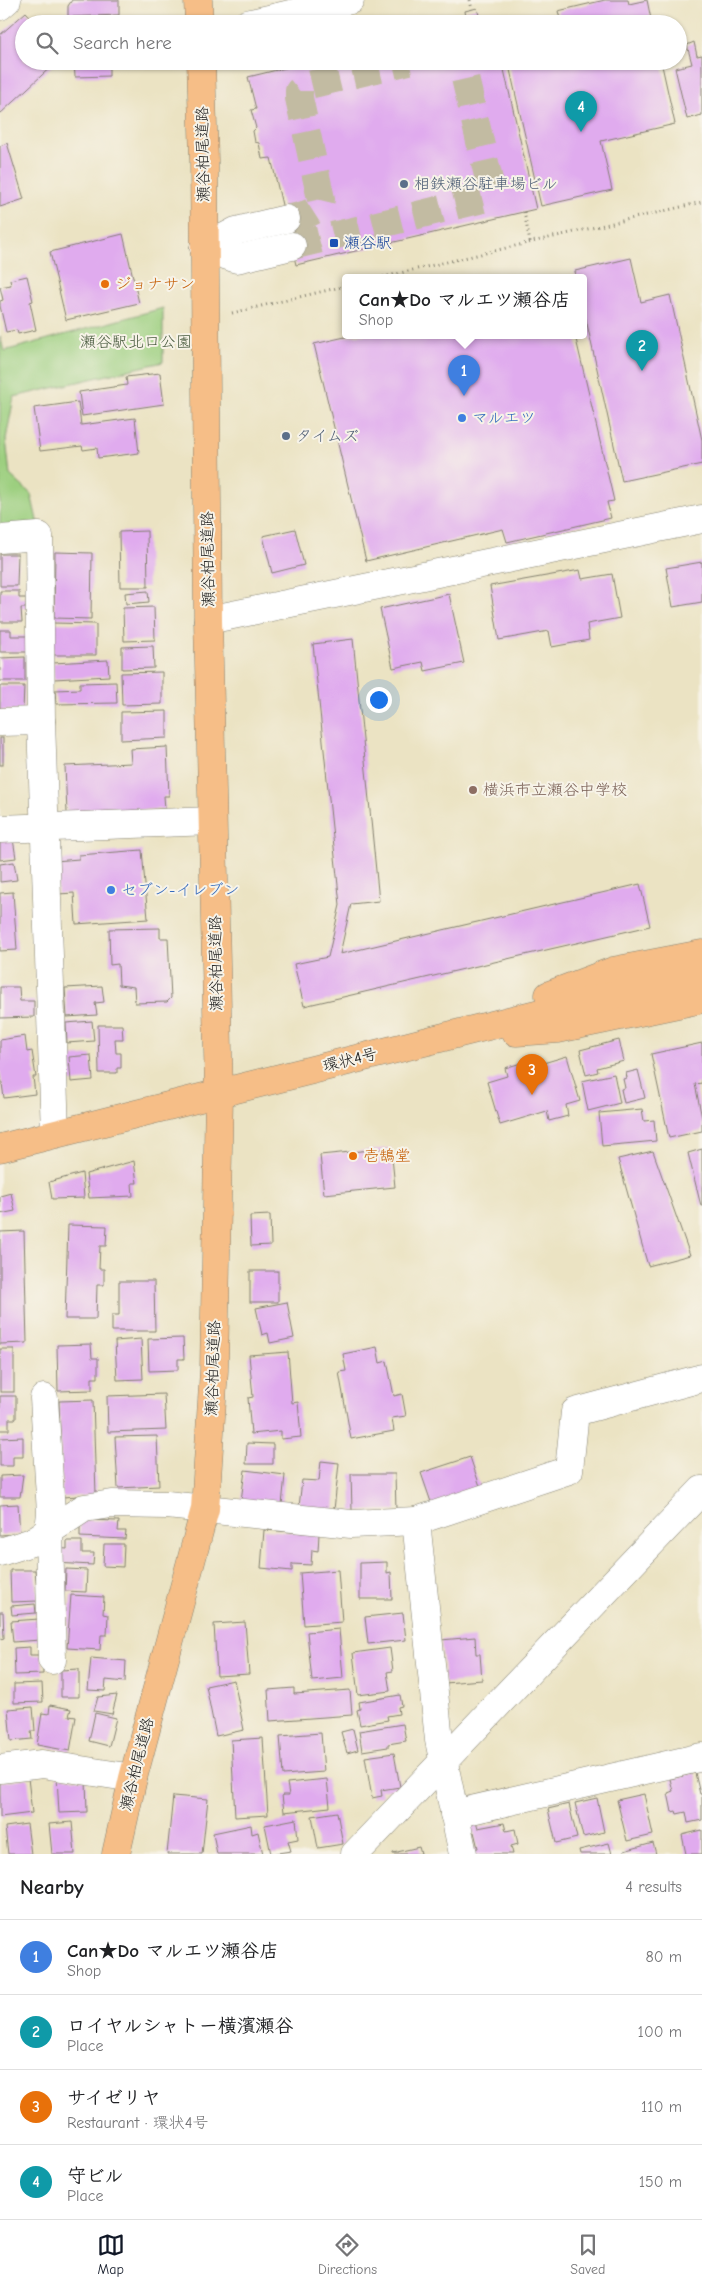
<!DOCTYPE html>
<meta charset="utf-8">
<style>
:root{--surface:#fff;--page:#f6f6f6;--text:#202124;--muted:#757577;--line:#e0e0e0;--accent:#111827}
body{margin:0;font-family:"Comic Neue","Klee One",sans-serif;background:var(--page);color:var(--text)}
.you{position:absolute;left:378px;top:699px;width:18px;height:18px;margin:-12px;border:4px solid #fff;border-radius:50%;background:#1a73e8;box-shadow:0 0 0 8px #1a73e833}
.badge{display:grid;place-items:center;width:32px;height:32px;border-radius:50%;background:var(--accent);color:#fff;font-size:16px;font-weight:700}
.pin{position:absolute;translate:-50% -41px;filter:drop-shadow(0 1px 2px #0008)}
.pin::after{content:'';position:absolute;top:26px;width:18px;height:15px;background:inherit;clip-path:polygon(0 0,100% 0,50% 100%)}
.popup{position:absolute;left:342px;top:274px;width:245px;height:65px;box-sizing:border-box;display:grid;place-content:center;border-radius:5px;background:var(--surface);filter:drop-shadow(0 1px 4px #0005);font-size:16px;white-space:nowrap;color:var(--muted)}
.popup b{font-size:19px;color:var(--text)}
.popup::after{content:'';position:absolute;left:50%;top:100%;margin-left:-10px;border:10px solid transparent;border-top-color:var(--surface)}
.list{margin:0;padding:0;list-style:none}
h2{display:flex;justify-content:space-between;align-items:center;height:65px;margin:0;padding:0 20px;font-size:21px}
h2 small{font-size:16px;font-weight:400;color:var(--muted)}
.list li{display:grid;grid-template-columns:32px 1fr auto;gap:15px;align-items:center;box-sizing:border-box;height:75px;padding:0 20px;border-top:1px solid var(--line)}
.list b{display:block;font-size:19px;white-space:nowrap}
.list p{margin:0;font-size:16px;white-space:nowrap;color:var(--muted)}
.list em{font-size:16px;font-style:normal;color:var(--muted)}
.icon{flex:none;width:28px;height:28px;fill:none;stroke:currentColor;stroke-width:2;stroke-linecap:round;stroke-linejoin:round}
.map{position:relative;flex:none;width:702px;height:1854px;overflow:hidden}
.search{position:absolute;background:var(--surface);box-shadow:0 1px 4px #0004;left:15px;right:15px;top:15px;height:55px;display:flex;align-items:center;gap:12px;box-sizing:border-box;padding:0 18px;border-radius:28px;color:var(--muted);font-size:19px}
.sheet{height:365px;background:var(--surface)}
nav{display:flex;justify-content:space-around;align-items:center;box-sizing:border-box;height:70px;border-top:1px solid var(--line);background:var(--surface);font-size:14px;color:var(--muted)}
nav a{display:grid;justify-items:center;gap:2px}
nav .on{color:var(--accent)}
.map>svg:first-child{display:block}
.green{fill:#9ccf7f;stroke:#5c764e}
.building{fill:#e0abee}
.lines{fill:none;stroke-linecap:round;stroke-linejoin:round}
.minor-tunnel{stroke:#c2bba2;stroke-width:28;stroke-dasharray:28 14;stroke-linecap:butt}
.minor-casing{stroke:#848070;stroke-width:29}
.major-casing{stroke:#848070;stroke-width:29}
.path{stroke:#848070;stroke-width:3;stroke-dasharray:1 4;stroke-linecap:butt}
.minor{stroke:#fff;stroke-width:28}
.major{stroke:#f6be87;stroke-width:28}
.service-dot{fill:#5c6f8a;stroke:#f7f3e8;stroke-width:2}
.transit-dot{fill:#1a4fb4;stroke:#f7f3e8;stroke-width:2}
.food-dot{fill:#e8710a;stroke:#f7f3e8;stroke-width:2}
.shop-dot{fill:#3f7fe0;stroke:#f7f3e8;stroke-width:2}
.education-dot{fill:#8d6e63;stroke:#f7f3e8;stroke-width:2}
.labels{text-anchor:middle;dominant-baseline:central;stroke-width:4;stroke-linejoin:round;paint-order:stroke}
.street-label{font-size:16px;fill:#1c1c1c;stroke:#f7f3e8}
.service-label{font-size:16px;fill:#4e5e75;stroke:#f7f3e8;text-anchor:start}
.transit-label{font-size:16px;fill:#164399;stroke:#f7f3e8;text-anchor:start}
.food-label{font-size:16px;fill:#c56008;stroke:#f7f3e8;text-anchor:start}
.park-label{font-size:16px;fill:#495b3f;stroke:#f7f3e8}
.shop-label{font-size:16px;fill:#366cbe;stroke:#f7f3e8;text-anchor:start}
.education-label{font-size:16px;fill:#785e54;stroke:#f7f3e8;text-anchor:start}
</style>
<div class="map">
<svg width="702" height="1854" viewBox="0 0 702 1854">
<rect width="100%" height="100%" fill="#f7f3e8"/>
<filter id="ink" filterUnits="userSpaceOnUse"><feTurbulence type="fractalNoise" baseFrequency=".02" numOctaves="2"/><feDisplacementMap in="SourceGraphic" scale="10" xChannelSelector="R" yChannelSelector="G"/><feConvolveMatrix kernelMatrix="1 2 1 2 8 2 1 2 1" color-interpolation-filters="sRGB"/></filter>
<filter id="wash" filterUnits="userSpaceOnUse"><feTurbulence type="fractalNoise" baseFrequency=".0096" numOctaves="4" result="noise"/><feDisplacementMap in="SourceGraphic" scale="20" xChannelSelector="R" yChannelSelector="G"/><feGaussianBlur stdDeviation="1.12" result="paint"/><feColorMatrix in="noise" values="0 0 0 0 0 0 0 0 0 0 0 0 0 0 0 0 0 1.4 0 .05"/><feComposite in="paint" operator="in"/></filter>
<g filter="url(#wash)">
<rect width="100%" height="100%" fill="#ebe3c3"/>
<polygon class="green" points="163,308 163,362 14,397 6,439 10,475 31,494 39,529 0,530 0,336 4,351"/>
<g id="blocks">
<g class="building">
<polygon points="72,0 119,0 119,15 68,17 68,6"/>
<polygon points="605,0 628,0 629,4 647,0 652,24 543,24 560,19 558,11"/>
<polygon points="477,8 480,19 492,16 493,24 467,24 465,11"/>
<polygon points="26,12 37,24 24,24 24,61 53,61 55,63 0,114 0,35"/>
<polygon points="694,42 697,56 702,55 702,115 687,119 675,68 692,64 687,45"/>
<polygon points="74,61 109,61 109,76 75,77"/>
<polygon points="314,61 502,61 536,209 296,265 271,158 262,159 259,143 255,142 253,131 256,128 251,110 256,109 248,77"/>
<polygon points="508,61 661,61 675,124 601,141 612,190 541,206"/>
<polygon points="7,143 24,199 0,207 0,146"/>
<polygon points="123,234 139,303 66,320 50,252"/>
<polygon points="631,258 641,302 670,295 702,440 702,464 622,481 583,306 583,277 576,277 575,271"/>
<polygon points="27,276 33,301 30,302 36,330 18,334 17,330 6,332 0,306 0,301 3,300 0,287 11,285 10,280"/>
<polygon points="354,335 575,335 614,501 607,502 611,518 507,542 503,529 366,561 314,344"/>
<polygon points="160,373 164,404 82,416 79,392 127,385 126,377"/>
<polygon points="78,402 81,425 135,418 139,453 98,458 97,448 83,450 82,446 40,451 34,408"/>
<polygon points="295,529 304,565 272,573 263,536"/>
<polygon points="147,531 148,587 120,587 119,532"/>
<polygon points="55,552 92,553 91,619 54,618"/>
<polygon points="0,554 18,554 17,586 0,586"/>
<polygon points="702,562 702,602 673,607 666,568"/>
<polygon points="580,570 582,579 612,574 620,618 587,624 589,640 552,647 549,631 499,640 490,586"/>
<polygon points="0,591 19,591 19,598 26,598 26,608 21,608 22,622 0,622"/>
<polygon points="148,591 149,602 126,604 125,593"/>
<polygon points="449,594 464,663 425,671 423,662 393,668 380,609"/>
<polygon points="154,607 155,640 124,641 123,608"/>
<polygon points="53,623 96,624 96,655 53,655"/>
<polygon points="0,630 11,630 11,636 27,636 27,652 0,652"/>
<polygon points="353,639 379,901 351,904 340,954 640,884 650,926 304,1006 294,964 328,957 340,905 313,644"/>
<polygon points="153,646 154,668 122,669 122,647"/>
<polygon points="25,657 25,681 0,681 0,658"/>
<polygon points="108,660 109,676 54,679 53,663"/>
<polygon points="162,672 162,704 122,705 121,673"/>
<polygon points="116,682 117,703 56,704 55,690 80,689 80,683"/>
<polygon points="0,686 24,686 23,711 0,710"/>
<polygon points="167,711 167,738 121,740 121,712"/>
<rect x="0" y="738" width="3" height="27"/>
<polygon points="167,747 169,796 164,796 165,809 67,813 65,766 131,763 130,749"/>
<polygon points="13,839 16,858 0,860 0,841"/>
<polygon points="142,850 148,919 76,924 74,893 58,894 55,861 79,859 79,855"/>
<polygon points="14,862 17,880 0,882 0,864"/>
<polygon points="13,892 17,950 0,951 0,893"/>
<polygon points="160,928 160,938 168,938 171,998 167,1002 135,1003 134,987 119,985 118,964 110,965 109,929"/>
<polygon points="102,986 104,1002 95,1003 97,1015 67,1017 65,988"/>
<polygon points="0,987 19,987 20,1001 34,1001 34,1017 0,1018"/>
<polygon points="92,1021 94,1041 67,1043 66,1023"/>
<polygon points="98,1025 122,1025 123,1039 115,1039 116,1053 121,1053 121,1068 117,1068 117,1073 99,1073"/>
<polygon points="25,1036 27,1052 32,1051 36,1077 33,1077 35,1094 4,1098 0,1069 0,1040"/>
<polygon points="619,1040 624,1061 597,1068 598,1072 586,1075 580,1050"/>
<polygon points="702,1043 702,1083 695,1084 702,1118 702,1131 669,1138 651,1054"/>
<polygon points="91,1055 93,1080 71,1082 69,1057"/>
<polygon points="567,1056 580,1101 566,1105 568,1116 549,1121 547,1111 500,1125 487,1082 507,1076 505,1068 521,1063 523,1069"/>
<polygon points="638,1070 645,1098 624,1103 621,1089 625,1088 623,1079 627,1078 626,1073"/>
<polygon points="614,1074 620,1103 588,1111 582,1081"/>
<polygon points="642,1109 644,1121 654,1120 656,1141 602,1146 599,1113"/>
<polygon points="391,1148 395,1187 324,1194 320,1155"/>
<polygon points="702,1149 702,1206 701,1206 688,1153"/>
<polygon points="653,1151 690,1255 648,1266 618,1159"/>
<polygon points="134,1161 137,1183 132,1183 133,1196 89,1198 86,1174"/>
<polygon points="82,1173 84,1198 52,1199 49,1182"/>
<polygon points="11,1193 15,1211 0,1214 0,1196"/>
<polygon points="270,1215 271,1245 251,1246 250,1216"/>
<polygon points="68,1225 107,1226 106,1246 100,1246 99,1269 104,1269 104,1285 97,1285 96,1319 65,1319"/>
<polygon points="24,1231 27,1343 0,1344 0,1232"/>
<rect x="250" y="1271" width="28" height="31"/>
<polygon points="119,1281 154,1281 155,1331 112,1331 112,1315 119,1315"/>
<polygon points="287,1302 294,1338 270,1343 268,1333 262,1335 256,1308"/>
<polygon points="183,1338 184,1359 178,1359 178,1370 149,1371 148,1339"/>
<polygon points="141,1339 143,1379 117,1380 115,1341"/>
<polygon points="91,1344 92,1358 98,1358 98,1378 92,1378 92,1390 58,1391 57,1345"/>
<polygon points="377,1347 380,1363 387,1361 394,1396 402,1394 406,1416 392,1418 394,1431 351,1439 339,1372 346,1371 343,1354"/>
<rect x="0" y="1349" width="14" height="43"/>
<polygon points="288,1352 292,1403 298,1402 301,1437 281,1439 281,1431 251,1434 248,1398 253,1397 249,1355"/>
<polygon points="164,1394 166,1430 108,1432 107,1396"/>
<polygon points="0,1396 16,1396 16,1419 9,1419 9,1430 0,1430"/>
<polygon points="93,1400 96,1495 62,1497 59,1401"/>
<polygon points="157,1436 159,1486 118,1488 115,1437"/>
<polygon points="23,1437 23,1457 13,1457 13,1466 0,1466 0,1438"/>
<polygon points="247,1443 273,1444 273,1464 246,1464"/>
<polygon points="470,1457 481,1489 432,1505 421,1473"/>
<polygon points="321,1461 339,1463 334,1510 299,1507 302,1480 319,1481"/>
<polygon points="245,1470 285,1475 282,1505 241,1501"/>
<polygon points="351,1474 395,1474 396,1510 352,1511"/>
<polygon points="23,1475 20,1497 0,1497 0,1476"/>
<polygon points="18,1504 20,1534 0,1535 0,1505"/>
<polygon points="80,1520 119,1521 118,1531 126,1531 125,1539 80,1537"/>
<polygon points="264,1530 319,1534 318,1551 312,1550 311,1565 292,1564 292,1571 261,1568"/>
<polygon points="67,1541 82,1541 82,1553 94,1553 93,1565 54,1563 55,1548 67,1549"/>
<polygon points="104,1544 124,1544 123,1567 103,1566"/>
<polygon points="387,1562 387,1573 391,1572 392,1599 360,1599 360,1563"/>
<polygon points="66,1569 87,1570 86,1592 65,1591"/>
<polygon points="10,1570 35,1570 38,1601 11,1602"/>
<polygon points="338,1570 342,1622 304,1625 300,1573"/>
<polygon points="71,1595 104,1597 103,1614 108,1615 107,1635 101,1635 100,1650 67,1648"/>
<polygon points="35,1604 36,1613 12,1615 11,1606"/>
<polygon points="0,1612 3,1612 4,1638 0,1639"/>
<polygon points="403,1613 406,1640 368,1644 365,1617"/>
<polygon points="39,1619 40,1640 13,1642 11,1621"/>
<polygon points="245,1622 249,1674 217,1676 214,1624"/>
<polygon points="339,1629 343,1678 312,1681 307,1632"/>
<polygon points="475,1637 476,1654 480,1654 482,1680 445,1683 441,1640"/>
<polygon points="30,1647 30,1655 42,1655 43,1674 15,1675 14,1648"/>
<polygon points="390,1648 393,1671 387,1672 390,1691 358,1695 353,1653"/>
<polygon points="91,1658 126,1661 125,1682 106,1680 105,1691 88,1690"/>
<polygon points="79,1669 79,1697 61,1697 61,1670"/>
<polygon points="234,1680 244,1730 216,1736 206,1686"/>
<polygon points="42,1683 43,1702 14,1703 14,1684"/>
<polygon points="294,1688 294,1694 350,1690 352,1715 270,1721 268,1690"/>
<polygon points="117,1695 112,1714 94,1711 98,1697"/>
<polygon points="400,1695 402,1706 398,1707 399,1714 387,1716 388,1720 360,1725 357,1710 360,1709 359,1702"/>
<polygon points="50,1705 71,1709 69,1716 76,1717 70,1751 37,1745 42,1713 49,1714"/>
<polygon points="33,1707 35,1731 31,1731 32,1739 11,1741 8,1709"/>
<polygon points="95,1713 116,1718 109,1746 89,1741"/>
<polygon points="403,1724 406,1741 388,1744 388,1747 362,1751 359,1731"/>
<polygon points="353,1729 358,1750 347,1753 341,1732"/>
<polygon points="321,1733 324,1772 283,1775 280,1736"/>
<polygon points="263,1738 268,1815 235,1817 231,1740"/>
<polygon points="394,1753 400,1787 381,1790 382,1796 372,1798 365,1757"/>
<polygon points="695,1773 700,1794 702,1794 702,1820 688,1823 686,1812 677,1814 676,1811 672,1812 668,1793 673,1791 670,1779"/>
<polygon points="57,1777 86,1780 87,1812 59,1813"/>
<polygon points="28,1778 32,1813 0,1817 0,1782"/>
<polygon points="327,1779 330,1807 284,1812 282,1795 289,1795 287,1783"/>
<polygon points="644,1794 653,1835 627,1841 617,1800"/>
<polygon points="173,1796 208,1799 202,1854 167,1854"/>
<polygon points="597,1798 604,1832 583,1837 575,1803"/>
<polygon points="569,1804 577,1838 556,1843 548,1809"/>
<polygon points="337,1812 343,1844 318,1848 312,1816"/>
<polygon points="296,1819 298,1839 288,1841 291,1851 271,1854 265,1825"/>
<polygon points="476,1821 478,1828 504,1823 506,1831 515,1829 518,1844 511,1846 513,1854 474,1854 473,1849 478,1848 474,1832 469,1833 467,1822"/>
<polygon points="72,1822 75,1854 52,1854 49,1824"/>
<polygon points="27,1824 31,1854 8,1854 5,1827"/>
<polygon points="251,1825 252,1834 258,1832 263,1854 217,1854 213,1833"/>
<polygon points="702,1830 702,1854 686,1854 682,1835"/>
<polygon points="609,1843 612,1854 580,1854 579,1850"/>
<polygon points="653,1843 656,1854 625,1854 624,1851"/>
<polygon points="419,1847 421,1854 393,1854 393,1853"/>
</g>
</g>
</g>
<g filter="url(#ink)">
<use href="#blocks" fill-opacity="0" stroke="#848070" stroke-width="1"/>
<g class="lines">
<g class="minor-tunnel">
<path d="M286 219C299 216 318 215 321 199L299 98V91L305 86 409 61"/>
<polyline points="292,246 483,199 489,193 490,184 461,61"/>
</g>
<g class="minor-casing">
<g id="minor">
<polyline points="0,6 7,0"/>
<polyline points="247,24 350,0"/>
<polyline points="204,248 237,259 292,246"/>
<polyline points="204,248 236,231 286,219"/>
<polyline points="0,539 39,536 41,721 55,1133"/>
<polyline points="208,620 702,519"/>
<polyline points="0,722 41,721"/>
<polyline points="0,829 212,821"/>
<polyline points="44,1398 51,1513 49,1530 52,1660"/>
<polyline points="416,1521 439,1740 463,1854"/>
<polyline points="0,1552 32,1542 84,1508 112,1504 167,1505 351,1524 416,1521 569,1470 575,1412 702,1378"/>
<polyline points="0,1769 42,1764 133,1778"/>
<polyline points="454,1814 702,1757"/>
<polyline points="355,1854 702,1490"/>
</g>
</g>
<g class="major-casing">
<g id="major">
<polyline points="198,0 199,24"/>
<polyline points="549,995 613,971 702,954"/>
<polyline points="516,1032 558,1029 702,999"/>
<polyline points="0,1148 616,994 702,978"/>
<polyline points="116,1854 133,1778 205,1509 214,1370 219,1093 208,620 204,160 201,61"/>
</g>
</g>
<g class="path">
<polyline points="470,0 472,10"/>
<polyline points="524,212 530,242"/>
<polyline points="383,277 702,202"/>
<polyline points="232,313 345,286"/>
</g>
<use href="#minor" class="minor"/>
<use href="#major" class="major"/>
</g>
</g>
<g class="service-dot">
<circle cx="404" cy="184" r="5"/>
<circle cx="286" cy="436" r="5"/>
</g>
<rect class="transit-dot" x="329" y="238" width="10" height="10" rx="2.5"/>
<g class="food-dot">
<circle cx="105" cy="284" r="5"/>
<circle cx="353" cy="1156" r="5"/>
</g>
<g class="shop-dot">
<circle cx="462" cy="418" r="5"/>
<circle cx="111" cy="890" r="5"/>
</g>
<circle class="education-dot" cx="473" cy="790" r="5"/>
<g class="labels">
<g class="street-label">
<text transform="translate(203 154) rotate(-91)">瀬谷柏尾道路</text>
<text transform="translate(208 559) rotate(-91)">瀬谷柏尾道路</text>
<text transform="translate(216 963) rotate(-91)">瀬谷柏尾道路</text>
<text transform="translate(350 1060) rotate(-14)">環状4号</text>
<text transform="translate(213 1368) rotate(-88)">瀬谷柏尾道路</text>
<text transform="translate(137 1764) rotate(-76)">瀬谷柏尾道路</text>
</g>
<g class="service-label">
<text x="414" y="184">相鉄瀬谷駐車場ビル</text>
<text x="296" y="436">タイムズ</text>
</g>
<g class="transit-label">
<text x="344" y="243">瀬谷駅</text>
</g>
<g class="food-label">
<text x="115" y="284">ジョナサン</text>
<text x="363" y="1156">壱鵠堂</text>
</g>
<g class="park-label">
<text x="136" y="342">瀬谷駅北口公園</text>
</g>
<g class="shop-label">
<text x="472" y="418">マルエツ</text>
<text x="121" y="890">セブン-イレブン</text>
</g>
<g class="education-label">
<text x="483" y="790">横浜市立瀬谷中学校</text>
</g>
</g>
</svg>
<div class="you"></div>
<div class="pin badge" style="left:464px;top:396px;background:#3f7fe0">1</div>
<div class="popup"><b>Can★Do マルエツ瀬谷店</b>Shop</div>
<div class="pin badge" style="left:642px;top:371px;background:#0f9aa8">2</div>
<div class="pin badge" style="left:532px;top:1095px;background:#e8710a">3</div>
<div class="pin badge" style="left:581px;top:132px;background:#0f9aa8">4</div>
<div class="search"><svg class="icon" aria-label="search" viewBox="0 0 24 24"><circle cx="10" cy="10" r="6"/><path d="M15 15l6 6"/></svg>Search here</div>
</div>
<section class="sheet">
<h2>Nearby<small>4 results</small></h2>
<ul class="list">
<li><span class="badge" style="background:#3f7fe0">1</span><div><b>Can★Do マルエツ瀬谷店</b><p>Shop</p></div><em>80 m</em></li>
<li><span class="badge" style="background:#0f9aa8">2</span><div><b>ロイヤルシャトー横濱瀬谷</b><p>Place</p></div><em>100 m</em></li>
<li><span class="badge" style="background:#e8710a">3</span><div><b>サイゼリヤ</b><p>Restaurant · 環状4号</p></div><em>110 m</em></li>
<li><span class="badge" style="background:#0f9aa8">4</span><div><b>守ビル</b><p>Place</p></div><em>150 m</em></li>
</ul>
</section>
<nav>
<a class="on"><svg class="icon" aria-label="map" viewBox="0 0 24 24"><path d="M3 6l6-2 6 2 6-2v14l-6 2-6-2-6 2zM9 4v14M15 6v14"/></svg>Map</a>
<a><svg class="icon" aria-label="directions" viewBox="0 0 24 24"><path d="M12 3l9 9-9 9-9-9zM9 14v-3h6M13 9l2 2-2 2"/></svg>Directions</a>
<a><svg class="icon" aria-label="saved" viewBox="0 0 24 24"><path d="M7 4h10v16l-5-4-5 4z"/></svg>Saved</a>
</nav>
